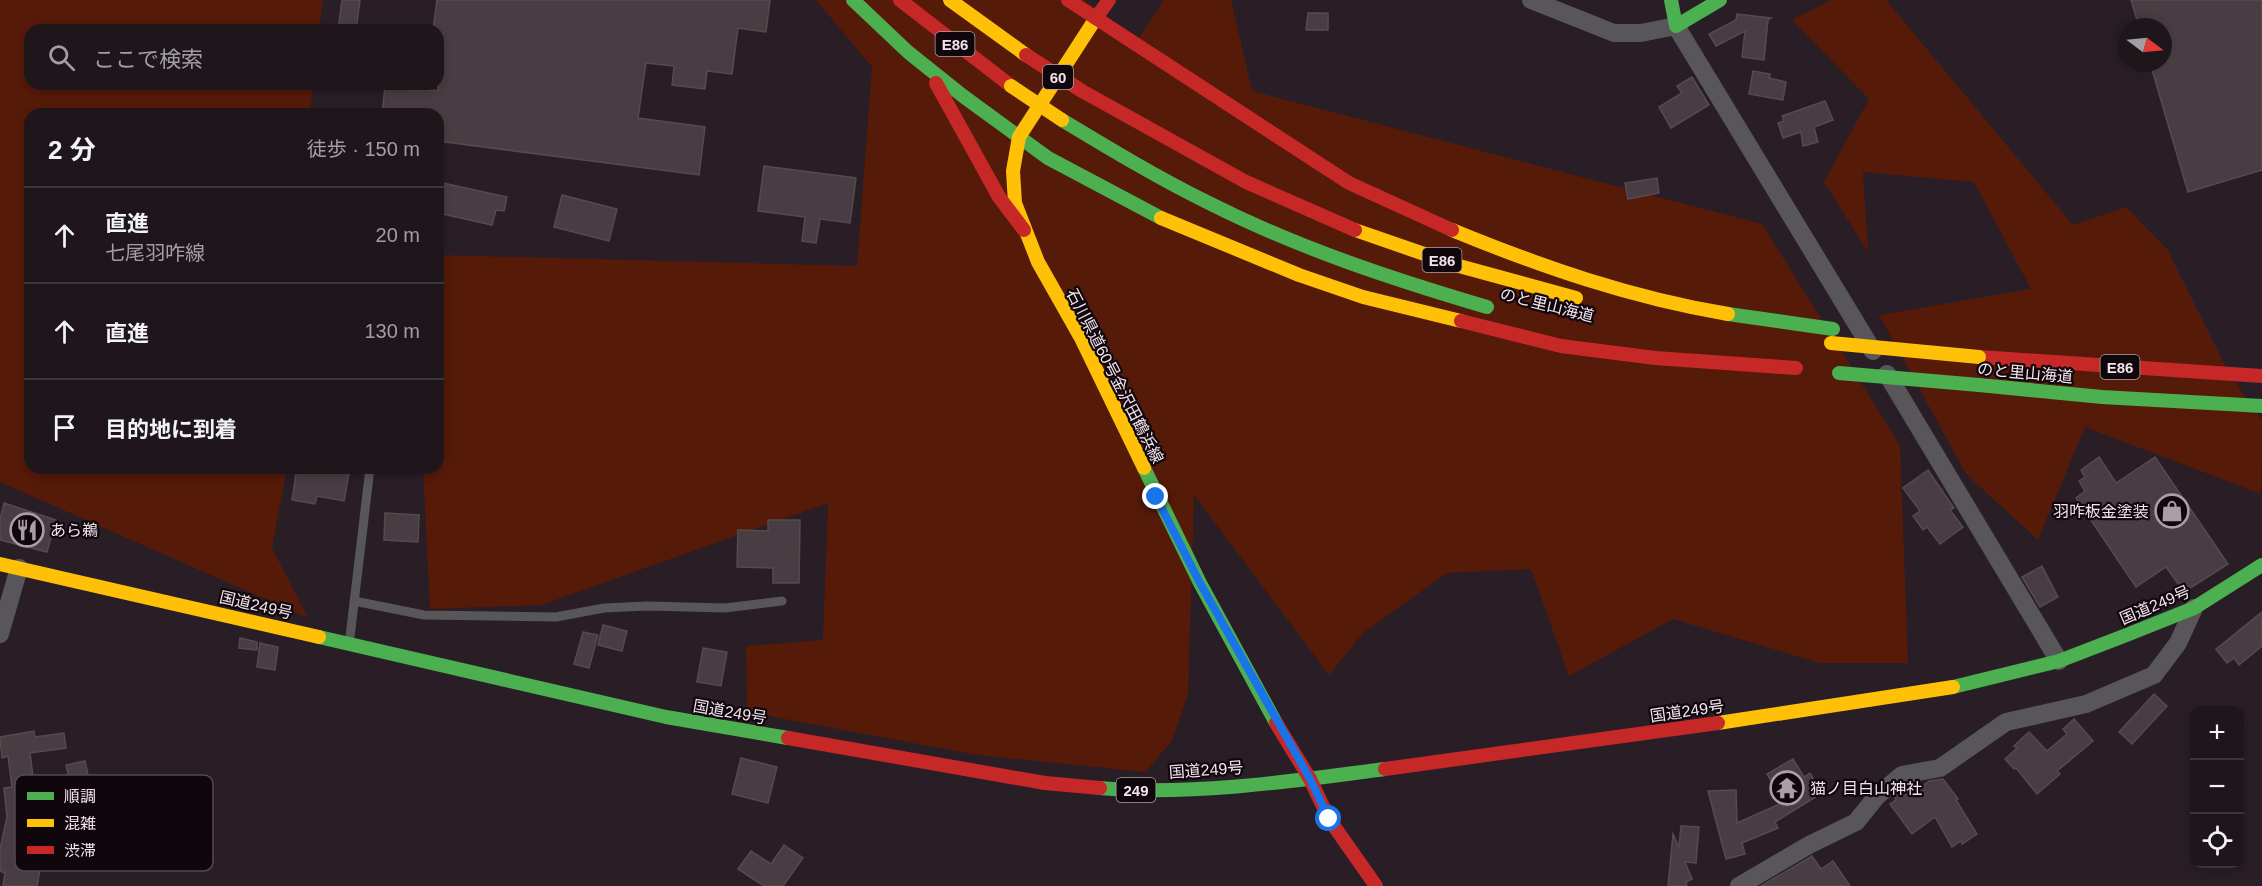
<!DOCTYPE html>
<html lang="ja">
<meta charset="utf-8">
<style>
:root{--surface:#1f161c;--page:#271f25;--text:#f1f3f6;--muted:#a19fa3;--line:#3c353b}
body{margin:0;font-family:Arial,"Noto Sans JP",sans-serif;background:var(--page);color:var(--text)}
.controls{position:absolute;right:18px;bottom:18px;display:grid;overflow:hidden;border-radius:12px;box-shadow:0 3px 9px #0003}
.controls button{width:54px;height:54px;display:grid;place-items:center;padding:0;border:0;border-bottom:2px solid var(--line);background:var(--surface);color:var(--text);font:30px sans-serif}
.compass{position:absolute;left:2118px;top:18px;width:54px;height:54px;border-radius:50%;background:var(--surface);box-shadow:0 3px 9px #0003;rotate:106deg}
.stop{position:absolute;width:18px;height:18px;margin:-14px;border:4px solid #1a73e8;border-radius:50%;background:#fff}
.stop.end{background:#1a73e8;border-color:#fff;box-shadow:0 2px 6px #0008}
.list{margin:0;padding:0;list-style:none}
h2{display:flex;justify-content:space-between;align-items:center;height:78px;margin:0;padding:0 24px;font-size:26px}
h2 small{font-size:20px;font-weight:400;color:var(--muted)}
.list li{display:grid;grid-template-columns:39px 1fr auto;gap:18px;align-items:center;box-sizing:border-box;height:96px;padding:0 24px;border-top:2px solid var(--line)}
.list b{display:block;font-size:22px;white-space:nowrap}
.list p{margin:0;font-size:20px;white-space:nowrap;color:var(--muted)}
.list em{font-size:20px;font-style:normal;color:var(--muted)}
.icon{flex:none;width:33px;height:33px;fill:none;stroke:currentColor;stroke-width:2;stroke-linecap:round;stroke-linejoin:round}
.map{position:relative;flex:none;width:2262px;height:886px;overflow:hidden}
.search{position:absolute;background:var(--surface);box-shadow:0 3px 9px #0003;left:24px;top:24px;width:420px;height:66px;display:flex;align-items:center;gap:15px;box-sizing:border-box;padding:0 21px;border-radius:18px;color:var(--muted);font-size:22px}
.panel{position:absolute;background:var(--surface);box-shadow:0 3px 9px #0003;left:24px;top:108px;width:420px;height:366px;border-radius:18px}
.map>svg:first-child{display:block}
.green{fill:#561a09}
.building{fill:#483d42;stroke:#554b4f;stroke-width:1.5}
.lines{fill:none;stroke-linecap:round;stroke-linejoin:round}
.lane{stroke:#59565a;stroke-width:9}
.street{stroke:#59565a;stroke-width:18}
.fast{stroke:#4caf50;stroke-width:14}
.slow{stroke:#ffc107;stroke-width:14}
.jam{stroke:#c62828;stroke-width:14}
.fast-bridge{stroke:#4caf50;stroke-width:14}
.slow-bridge{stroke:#ffc107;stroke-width:14}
.jam-bridge{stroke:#c62828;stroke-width:14}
.route{stroke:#1a73e8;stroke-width:8}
.labels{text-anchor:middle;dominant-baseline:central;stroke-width:4.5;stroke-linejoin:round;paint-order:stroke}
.shield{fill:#10070d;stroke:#aea1a9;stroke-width:1.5}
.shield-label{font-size:15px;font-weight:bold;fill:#f2e3ec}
.street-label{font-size:16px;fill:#f2e3ec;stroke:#10070d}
.poi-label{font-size:16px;fill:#f2e3ec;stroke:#10070d;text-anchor:start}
.key{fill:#10070d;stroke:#544950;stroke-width:1.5}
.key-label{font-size:16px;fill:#f2e3ec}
</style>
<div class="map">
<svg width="2262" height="886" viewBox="0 0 2262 886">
<rect width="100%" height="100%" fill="#291e26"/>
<g class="green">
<polygon points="0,0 323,0 319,30 30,30 30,84 313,84 310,114 30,114 30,468 287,468 272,548 308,618 0,482"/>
<polygon points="816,0 1085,0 1138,39 1164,0 1231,0 1252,91 1762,224 1900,445 1908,663 1820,663 1673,619 1569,676 1531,569 1447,573 1363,633 1329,675 1194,495 1188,694 1172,741 1145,772 977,755 747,712 746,646 823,640 828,503 541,605 430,609 423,468 438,468 438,255 857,266 872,67"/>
<polygon points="1831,0 1886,0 2073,225 2126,207 2167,249 2230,375 2262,420 2261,494 2085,427 2038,540 1966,474 1879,315 2031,289 1974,182 1863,172 1868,252 1824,182 1869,99 1792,20"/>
</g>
<g class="building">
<polygon points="342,0 360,0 356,30 338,30"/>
<polygon points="437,0 770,0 766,32 738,28 732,74 707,71 705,89 672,85 674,66 646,63 638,118 705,127 699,175 438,141 438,114 382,114 385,87 421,91 421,89 438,91 438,30 433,30"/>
<polygon points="2131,0 2262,0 2262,170 2188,192 2150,63 2163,63 2163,27 2139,27"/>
<polygon points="1308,13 1328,13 1328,30 1306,30"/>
<polygon points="1737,14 1771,18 1768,20 1764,60 1742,57 1745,31 1716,46 1709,34 1736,20"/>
<polygon points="1753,71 1770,74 1769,78 1786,82 1783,100 1749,94"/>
<polygon points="1692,77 1709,105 1671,128 1659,107 1682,93 1677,86"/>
<polygon points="1825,101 1833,120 1814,127 1818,142 1803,146 1801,132 1783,138 1778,123 1784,121 1782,116"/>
<polygon points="764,166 856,178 850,223 820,219 816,243 802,241 805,217 758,211"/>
<polygon points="1657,178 1659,193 1628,199 1625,183"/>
<polygon points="443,183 507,197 504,211 496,210 492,225 438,213"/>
<polygon points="562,195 617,209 609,241 554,227"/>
<polygon points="2099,457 2116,483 2155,457 2228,564 2184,592 2166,567 2136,587 2076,498 2085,491 2079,481 2085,477 2081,470"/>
<polygon points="297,468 321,468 349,473 344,501 317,496 315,504 292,500"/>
<polygon points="1928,470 1954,508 1950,510 1963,527 1940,544 1927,527 1923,530 1913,516 1920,511 1903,488"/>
<polygon points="4,503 56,520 47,552 0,540 0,520"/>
<polygon points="385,513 419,515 418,542 384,540"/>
<polygon points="768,520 800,520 799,583 773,583 773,568 737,567 738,530 768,531"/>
<polygon points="2042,566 2058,597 2040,607 2022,577"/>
<polygon points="2262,612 2262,646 2239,665 2234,658 2227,663 2216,649"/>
<polygon points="603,625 627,631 622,651 598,645"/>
<polygon points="583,632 598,635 589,668 574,664"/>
<polygon points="240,638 257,642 257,650 239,648"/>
<polygon points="260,643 278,647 275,670 257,667"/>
<polygon points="703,648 727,652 721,686 697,682"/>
<polygon points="2154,694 2167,706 2132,744 2119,732"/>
<polygon points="2074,719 2093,741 2057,771 2060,774 2037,794 2016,768 2014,769 2005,759 2017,748 2014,746 2029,732 2047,751 2067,734 2063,729"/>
<polygon points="34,731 35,737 64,733 66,748 30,753 34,785 40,785 41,799 69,796 76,850 43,854 37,886 3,886 5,873 0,871 0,849 7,817 4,788 12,787 8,756 2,758 0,737"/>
<polygon points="741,758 777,767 768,803 732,794"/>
<polygon points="1793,759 1804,777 1810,773 1822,793 1775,822 1778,828 1742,843 1745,854 1726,859 1708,791 1736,790 1737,823 1784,802 1767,774"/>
<polygon points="85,761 92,794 74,798 66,765"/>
<polygon points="1943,779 1958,799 1956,800 1977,834 1962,844 1961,841 1952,847 1935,817 1912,834 1890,804 1896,800 1894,796 1907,786 1912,785 1915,788 1919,785 1921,787 1929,781"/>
<polygon points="1681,826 1699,827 1696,863 1685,862 1692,879 1686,882 1687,886 1668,886 1673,834 1679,847"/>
<polygon points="784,845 803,858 783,886 764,886 738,869 751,851 771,864"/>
<polygon points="1812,856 1821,869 1833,861 1850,886 1761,886"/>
</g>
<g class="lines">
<g class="lane">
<polyline points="354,601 424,615 556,617 604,608 647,606 725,608 782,601"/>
<polyline points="350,637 370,468"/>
</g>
<g class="street">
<polyline points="1531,0 1614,33 1641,33 1676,26 1873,351"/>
<polyline points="1887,374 2059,661"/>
<polyline points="0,634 19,568"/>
<polyline points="1739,886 1809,845 1856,822 1877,796 1902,775 1940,768 2006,722 2086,704 2154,675 2178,643 2194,608"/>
</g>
<g class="fast">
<polyline points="853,0 908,52 963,96 1048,158 1161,218"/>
<polyline points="1671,0 1676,26 1720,0"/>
<path d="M1062 120C1110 149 1158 178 1209 203 1298 248 1392 279 1487 307"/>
<polyline points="1728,314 1833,329"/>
<polyline points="1979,385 2102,397 2262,406"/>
<polyline points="1144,468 1200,583 1276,723"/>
<polyline points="319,637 666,717 788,738"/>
<polyline points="1953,687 2059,661 2129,634 2194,608 2262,565"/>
<path d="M1100 788C1191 796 1294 781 1385 769"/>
</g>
<g class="slow">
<polyline points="950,0 1026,55"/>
<polyline points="1096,18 1019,137 1013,171 1015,203 1038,262 1081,338 1144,468"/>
<polyline points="1161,218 1299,275 1363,297 1461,321"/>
<polyline points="1355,230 1459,266 1576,298"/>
<path d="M1452 230C1542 267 1632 298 1728 314"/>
<polyline points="0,564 319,637"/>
<polyline points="1718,723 1953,687"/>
</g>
<g class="jam">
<polyline points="900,0 1011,86"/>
<polyline points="1068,0 1349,183 1452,230"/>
<polyline points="1096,18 1109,0"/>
<polyline points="936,83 999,197 1024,230"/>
<polyline points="1082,91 1246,182 1355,230"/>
<polyline points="1461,321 1561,346 1655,358 1796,368"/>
<polyline points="1979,357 2262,376"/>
<polyline points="1276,723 1310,779 1329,819 1376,886"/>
<polyline points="788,738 1045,783 1100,788"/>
<polyline points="1385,769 1718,723"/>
</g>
<polyline class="fast-bridge" points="1839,373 1979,385"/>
<g class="slow-bridge">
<polyline points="1011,86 1062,120"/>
<polyline points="1831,343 1979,357"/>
</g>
<polyline class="jam-bridge" points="1026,55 1082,91"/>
</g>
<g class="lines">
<polyline class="route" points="1156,497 1200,583 1310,779 1329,819"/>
</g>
<defs>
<g id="shop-ring" transform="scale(1.725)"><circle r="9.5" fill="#10070d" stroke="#ac9ea7" stroke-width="1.5"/><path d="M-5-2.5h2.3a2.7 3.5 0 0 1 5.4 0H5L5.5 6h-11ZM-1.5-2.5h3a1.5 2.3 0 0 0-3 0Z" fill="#ac9ea7"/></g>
<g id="restaurant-ring" transform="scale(1.725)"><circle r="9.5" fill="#10070d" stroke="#ac9ea7" stroke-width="1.5"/><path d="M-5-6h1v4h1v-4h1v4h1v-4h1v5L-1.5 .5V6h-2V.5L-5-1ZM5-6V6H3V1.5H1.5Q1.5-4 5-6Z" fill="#ac9ea7"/></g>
<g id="temple-ring" transform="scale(1.725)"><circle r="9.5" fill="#10070d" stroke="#ac9ea7" stroke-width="1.5"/><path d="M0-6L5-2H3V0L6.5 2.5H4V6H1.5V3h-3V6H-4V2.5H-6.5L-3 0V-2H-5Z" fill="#ac9ea7"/></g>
</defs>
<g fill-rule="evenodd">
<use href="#shop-ring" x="2172" y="511"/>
<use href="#restaurant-ring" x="27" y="530"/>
<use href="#temple-ring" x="1787" y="788"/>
</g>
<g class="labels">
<g class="shield">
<rect x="935.5" y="32" width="39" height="24" rx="4.5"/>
<rect x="1043" y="65" width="30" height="24" rx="4.5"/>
<rect x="1422.5" y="248" width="39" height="24" rx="4.5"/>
<rect x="2100.5" y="355" width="39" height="24" rx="4.5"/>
<rect x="1116.5" y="778" width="39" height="24" rx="4.5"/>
</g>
<g class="shield-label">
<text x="955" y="44">E86</text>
<text x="1058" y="77">60</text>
<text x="1442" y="260">E86</text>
<text x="2120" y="367">E86</text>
<text x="1136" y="790">249</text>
</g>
<g class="street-label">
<text transform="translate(1547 305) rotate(14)">のと里山海道</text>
<text transform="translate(2025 373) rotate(5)">のと里山海道</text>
<text transform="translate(1115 376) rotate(63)">石川県道60号金沢田鶴浜線</text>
<text transform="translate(256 605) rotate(13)">国道249号</text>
<text transform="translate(2155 605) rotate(-23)">国道249号</text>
<text transform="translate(1687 711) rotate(-8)">国道249号</text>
<text transform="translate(730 712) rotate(10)">国道249号</text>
<text transform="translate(1206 770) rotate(-4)">国道249号</text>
</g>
<g class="poi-label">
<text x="2149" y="511" text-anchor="end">羽咋板金塗装</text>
<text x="50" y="530">あら鵜</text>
<text x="1810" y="788">猫ノ目白山神社</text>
</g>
</g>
<rect x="15" y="775" width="198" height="96" rx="9" class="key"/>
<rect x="27" y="792" width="27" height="8" fill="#4caf50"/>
<rect x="27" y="819" width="27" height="8" fill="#ffc107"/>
<rect x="27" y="846" width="27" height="8" fill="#c62828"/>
<g class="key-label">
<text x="64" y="802">順調</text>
<text x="64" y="829">混雑</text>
<text x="64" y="856">渋滞</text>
</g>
</svg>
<div class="controls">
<button>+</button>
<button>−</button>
<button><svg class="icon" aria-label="locate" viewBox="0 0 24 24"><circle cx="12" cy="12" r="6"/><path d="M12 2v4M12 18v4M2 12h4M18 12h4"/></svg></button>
</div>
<svg class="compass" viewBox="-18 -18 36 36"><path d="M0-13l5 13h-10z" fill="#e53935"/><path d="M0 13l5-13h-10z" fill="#a19fa3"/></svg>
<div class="stop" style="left:1329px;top:819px"></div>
<div class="stop end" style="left:1156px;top:497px"></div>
<div class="search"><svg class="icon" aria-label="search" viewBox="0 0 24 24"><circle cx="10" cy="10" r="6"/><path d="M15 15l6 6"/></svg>ここで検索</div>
<section class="panel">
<h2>2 分<small>徒歩 · 150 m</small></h2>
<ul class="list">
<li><svg class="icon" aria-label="ahead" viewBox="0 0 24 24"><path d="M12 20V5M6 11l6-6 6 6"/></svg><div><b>直進</b><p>七尾羽咋線</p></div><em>20 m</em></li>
<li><svg class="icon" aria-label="ahead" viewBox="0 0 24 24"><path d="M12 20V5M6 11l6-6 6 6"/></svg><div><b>直進</b></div><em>130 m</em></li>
<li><svg class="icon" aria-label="arrive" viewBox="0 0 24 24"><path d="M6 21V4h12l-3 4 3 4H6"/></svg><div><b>目的地に到着</b></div></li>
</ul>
</section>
</div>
